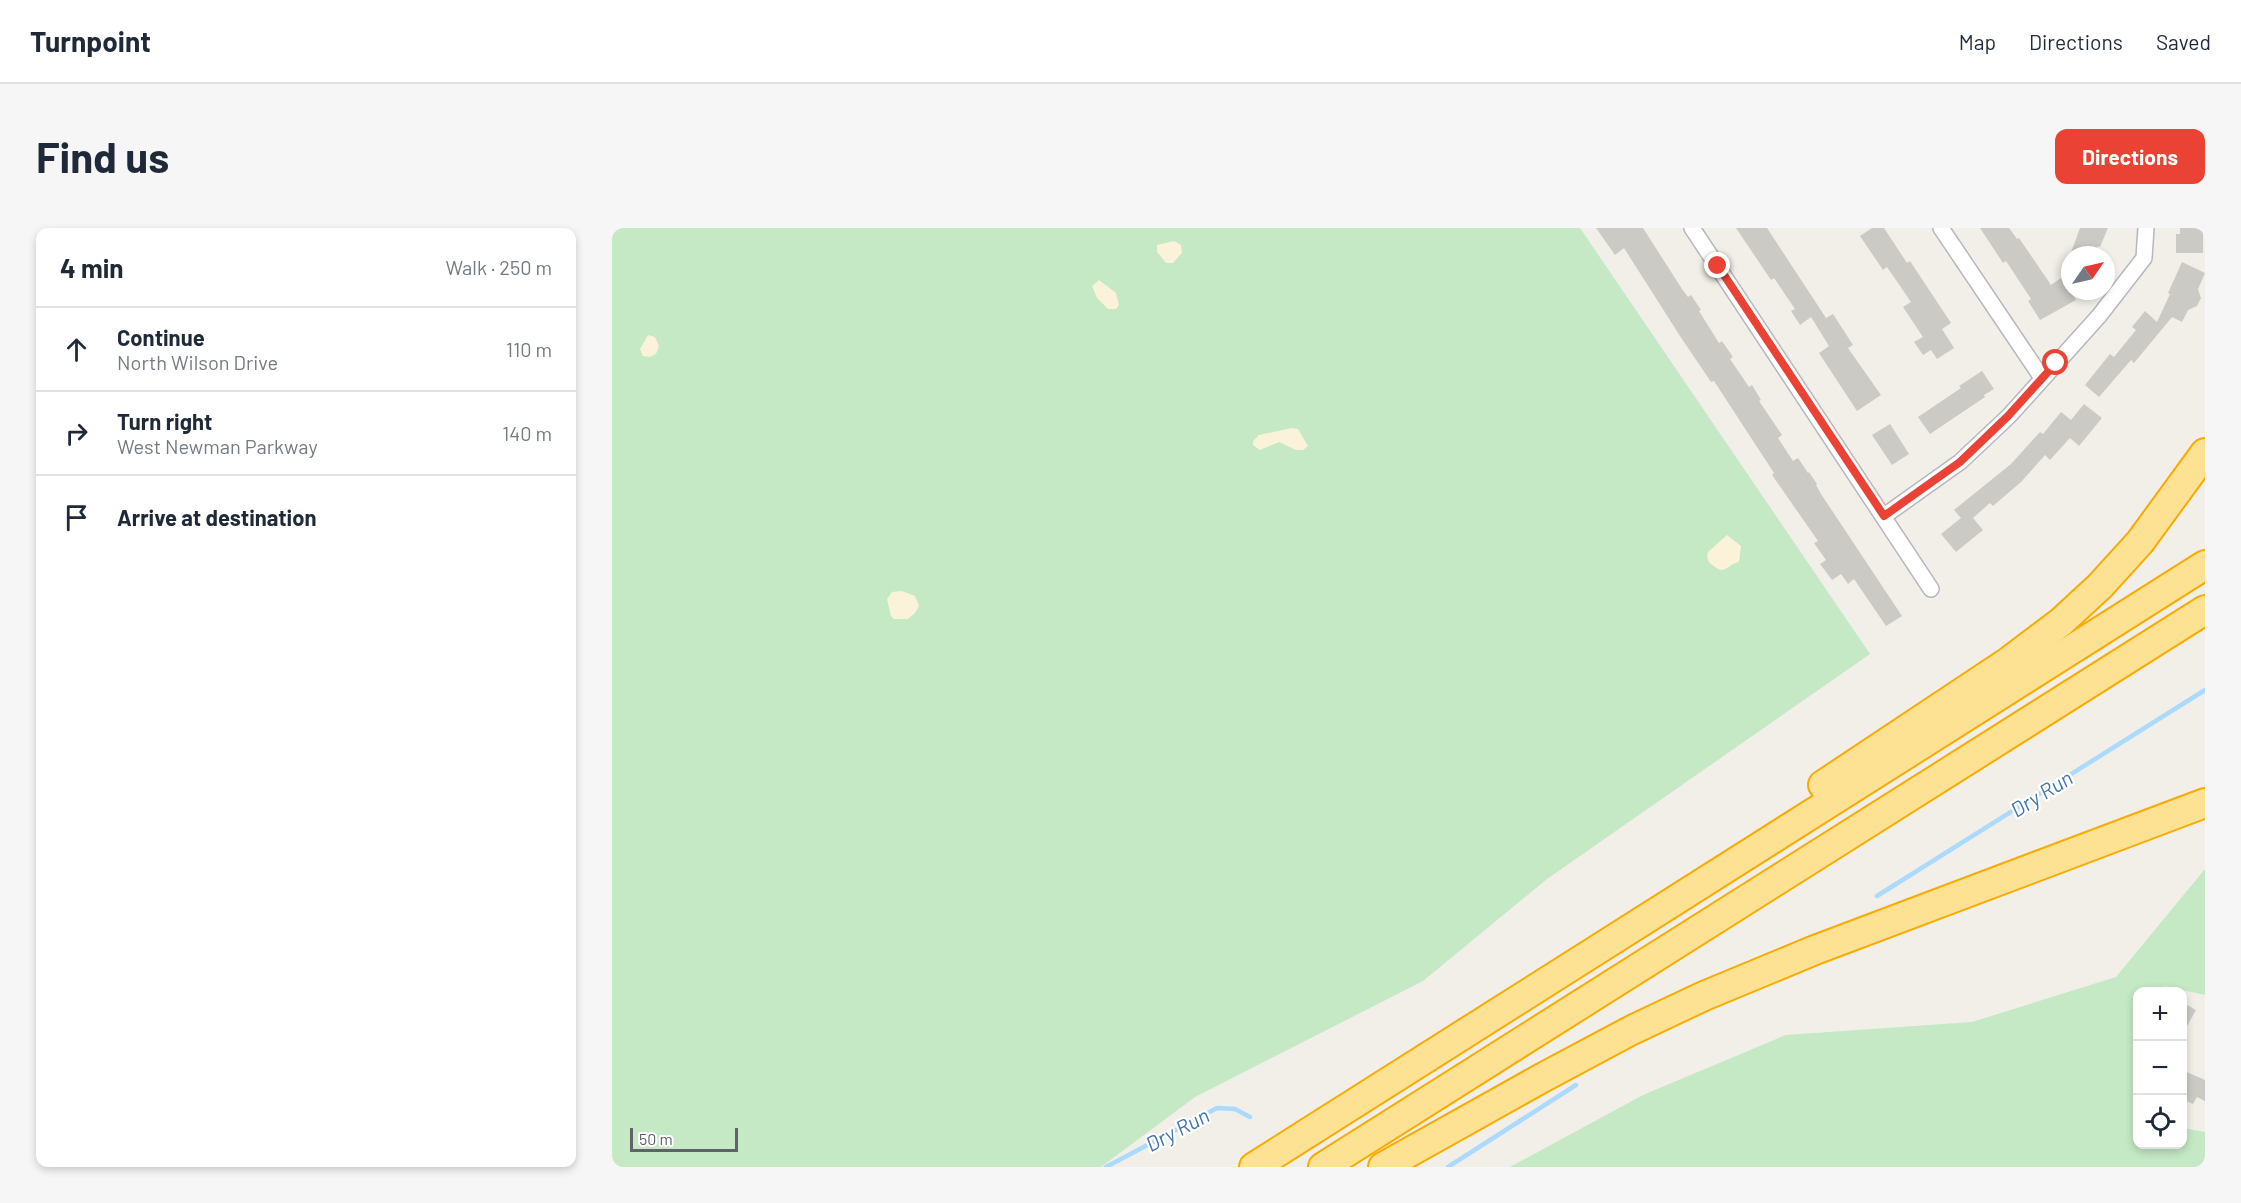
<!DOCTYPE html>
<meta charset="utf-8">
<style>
:root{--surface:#fff;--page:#f6f6f7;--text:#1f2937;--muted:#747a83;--line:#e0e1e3;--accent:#ea4335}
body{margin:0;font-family:Barlow,sans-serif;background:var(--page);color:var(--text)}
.controls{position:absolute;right:18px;bottom:18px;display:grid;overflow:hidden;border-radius:12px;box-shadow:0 3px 9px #0003}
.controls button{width:54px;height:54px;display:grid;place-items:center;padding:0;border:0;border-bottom:2px solid var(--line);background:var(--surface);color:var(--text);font:30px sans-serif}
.compass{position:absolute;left:1449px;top:18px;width:54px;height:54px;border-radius:50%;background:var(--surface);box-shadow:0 3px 9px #0003;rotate:56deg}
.scale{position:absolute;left:18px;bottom:15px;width:108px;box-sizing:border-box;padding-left:6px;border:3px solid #5f6368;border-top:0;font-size:16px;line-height:21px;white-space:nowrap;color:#5f6368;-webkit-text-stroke:4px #fff;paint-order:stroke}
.stop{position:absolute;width:18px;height:18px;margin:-14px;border:4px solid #ea4335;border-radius:50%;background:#fff}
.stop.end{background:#ea4335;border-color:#fff;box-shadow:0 2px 6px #0008}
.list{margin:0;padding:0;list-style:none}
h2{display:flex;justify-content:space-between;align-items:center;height:78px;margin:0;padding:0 24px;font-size:26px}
h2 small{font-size:20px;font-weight:400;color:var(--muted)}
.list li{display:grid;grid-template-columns:39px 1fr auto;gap:18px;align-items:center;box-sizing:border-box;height:84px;padding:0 24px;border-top:2px solid var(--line)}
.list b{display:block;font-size:22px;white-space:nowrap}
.list p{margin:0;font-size:20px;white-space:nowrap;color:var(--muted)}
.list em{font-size:20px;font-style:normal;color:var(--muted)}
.icon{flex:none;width:33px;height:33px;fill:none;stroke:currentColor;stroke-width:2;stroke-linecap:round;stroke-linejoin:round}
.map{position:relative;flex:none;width:1593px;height:939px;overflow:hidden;border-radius:12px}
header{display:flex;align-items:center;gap:36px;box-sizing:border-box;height:84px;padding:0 30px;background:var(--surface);border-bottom:2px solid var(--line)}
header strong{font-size:28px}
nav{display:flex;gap:33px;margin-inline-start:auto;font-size:21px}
.intro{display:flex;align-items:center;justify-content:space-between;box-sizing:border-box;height:144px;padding:0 36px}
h1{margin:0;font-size:42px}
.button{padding:15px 27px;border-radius:12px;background:var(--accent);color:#fff;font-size:21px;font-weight:700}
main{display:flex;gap:36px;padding:0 36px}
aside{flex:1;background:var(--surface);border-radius:12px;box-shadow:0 3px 9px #0003}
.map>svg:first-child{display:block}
.green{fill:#c5e8c5}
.sand{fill:#fbf3d9}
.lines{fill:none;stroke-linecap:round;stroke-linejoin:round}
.stream{stroke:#aadaff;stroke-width:4.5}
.building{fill:#cccac5}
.street-casing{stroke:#b5b8bc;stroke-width:18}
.highway-casing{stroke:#f9ab00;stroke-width:32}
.street{stroke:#fff;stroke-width:15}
.highway{stroke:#fde293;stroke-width:28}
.route{stroke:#ea4335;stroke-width:8}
.labels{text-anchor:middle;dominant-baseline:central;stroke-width:4.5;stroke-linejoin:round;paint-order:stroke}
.water-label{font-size:21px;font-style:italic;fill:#4174aa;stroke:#fff}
</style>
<header>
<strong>Turnpoint</strong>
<nav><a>Map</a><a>Directions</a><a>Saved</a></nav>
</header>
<div class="intro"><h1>Find us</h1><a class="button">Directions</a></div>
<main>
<aside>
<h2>4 min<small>Walk · 250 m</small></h2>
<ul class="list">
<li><svg class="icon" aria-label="ahead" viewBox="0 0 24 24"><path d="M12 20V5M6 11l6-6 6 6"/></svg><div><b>Continue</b><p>North Wilson Drive</p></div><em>110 m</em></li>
<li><svg class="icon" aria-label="right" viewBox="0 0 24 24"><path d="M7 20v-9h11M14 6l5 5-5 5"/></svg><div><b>Turn right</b><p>West Newman Parkway</p></div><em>140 m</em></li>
<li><svg class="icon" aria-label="arrive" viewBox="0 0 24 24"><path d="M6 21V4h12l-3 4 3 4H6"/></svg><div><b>Arrive at destination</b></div></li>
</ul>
</aside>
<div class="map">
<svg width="1593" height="939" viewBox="0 0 1593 939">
<rect width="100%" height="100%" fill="#f1efe8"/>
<g class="green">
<polygon points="0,0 968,0 1258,426 935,651 811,753 583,869 489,939 0,939"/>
<polygon points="1593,641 1593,767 1552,758 1550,763 1526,764 1526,916 1570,916 1571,900 1593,904 1593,939 898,939 1031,867 1174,807 1360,794 1504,749"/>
</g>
<g class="sand">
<polygon points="562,13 569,17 570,25 561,35 554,35 545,24 545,17"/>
<polygon points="487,52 504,65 507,77 504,81 496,81 485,70 480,58"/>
<polygon points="36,107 43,109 47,118 44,126 38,129 31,128 28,121"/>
<polygon points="680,200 686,201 696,218 691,222 684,222 667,214 648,222 641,217 641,213 647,207"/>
<path d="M1115 307 1129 318 1127 334C1119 335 1116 342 1108 342 1100 337 1093 334 1096 324Z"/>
<polygon points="290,363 303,368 307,378 303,385 296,391 282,391 279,388 275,371 280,364"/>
</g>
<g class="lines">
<g class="stream">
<polyline points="1265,668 1593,462"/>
<polyline points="494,939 605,880 623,881 638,889"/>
<polyline points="836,939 964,857"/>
</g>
</g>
<g class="building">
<polygon points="984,0 1031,0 1070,61 1076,69 1079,67 1089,82 1087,83 1107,115 1110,113 1121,129 1118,131 1137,159 1140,157 1149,172 1147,173 1170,207 1166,210 1181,233 1186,230 1196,245 1197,244 1205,256 1204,257 1209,266 1290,388 1274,398 1242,351 1236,356 1229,346 1220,352 1208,336 1214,332 1202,315 1206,313 1160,247 1162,245 1102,153 1099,154 1068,108 1012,20 1003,27"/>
<polygon points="1124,0 1155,0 1214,90 1221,86 1241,117 1236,120 1269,167 1245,183 1207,125 1217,118 1199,89 1188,97 1179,83 1183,81 1162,50 1159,52"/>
<polygon points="1260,0 1272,0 1295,35 1298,33 1339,95 1330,101 1342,120 1325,131 1319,122 1311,127 1302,114 1311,109 1291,79 1299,74 1275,39 1271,42 1248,8"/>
<polygon points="1368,0 1397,0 1405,11 1407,10 1439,57 1449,50 1464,72 1428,92 1416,73 1419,71 1394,33 1391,35"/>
<polygon points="1468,0 1496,0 1488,19 1486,18 1483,27 1458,27"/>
<polygon points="1568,0 1591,0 1591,25 1564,25 1564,6 1568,6"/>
<polygon points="1570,34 1593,45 1586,61 1589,70 1585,78 1576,82 1570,94 1560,89 1522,135 1519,132 1487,169 1473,157 1498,126 1502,129 1524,102 1520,99 1533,83 1545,94 1558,66 1556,65"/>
<polygon points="1370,143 1382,161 1372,167 1373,169 1318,206 1306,189 1349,160 1347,158"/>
<polygon points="1472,176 1490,190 1467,218 1458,210 1438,232 1433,227 1409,254 1381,278 1378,275 1361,290 1371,302 1344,324 1329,306 1349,290 1342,282 1399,236 1428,204 1431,206 1449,184 1459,192"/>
<polygon points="1278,196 1297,226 1280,237 1260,207"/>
<polygon points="1570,774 1584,782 1570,807"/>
<polygon points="1570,842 1593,852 1593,873 1585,869 1581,876 1570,871"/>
</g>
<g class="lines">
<g class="street-casing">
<g id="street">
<polyline points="1080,0 1319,361"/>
<polyline points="1329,0 1430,150"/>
<polyline points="1272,288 1348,234 1397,188 1487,88 1532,30 1534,0"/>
</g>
</g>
<g class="highway-casing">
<g id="highway">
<polyline points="1211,557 1396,434 1449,394 1488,358 1528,314 1593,225"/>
<polyline points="642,939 1593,337"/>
<polyline points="711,939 1593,382"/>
<polyline points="771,939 930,850 1020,802 1092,768 1203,722 1593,575"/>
</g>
</g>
<use href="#street" class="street"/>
<use href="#highway" class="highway"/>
</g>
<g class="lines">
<polyline class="route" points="1106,38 1272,288 1348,234 1396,188 1444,135"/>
</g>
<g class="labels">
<g class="water-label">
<text transform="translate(1429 565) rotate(-32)">Dry Run</text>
<text transform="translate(565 901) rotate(-28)">Dry Run</text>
</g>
</g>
</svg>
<div class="controls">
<button>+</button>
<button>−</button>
<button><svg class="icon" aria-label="locate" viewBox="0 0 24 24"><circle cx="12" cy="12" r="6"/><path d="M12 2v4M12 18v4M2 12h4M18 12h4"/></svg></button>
</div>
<svg class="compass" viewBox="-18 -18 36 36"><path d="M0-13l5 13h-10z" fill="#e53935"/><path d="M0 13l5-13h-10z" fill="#747a83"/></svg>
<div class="scale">50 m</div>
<div class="stop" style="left:1444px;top:135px"></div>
<div class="stop end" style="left:1106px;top:38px"></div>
</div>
</main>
